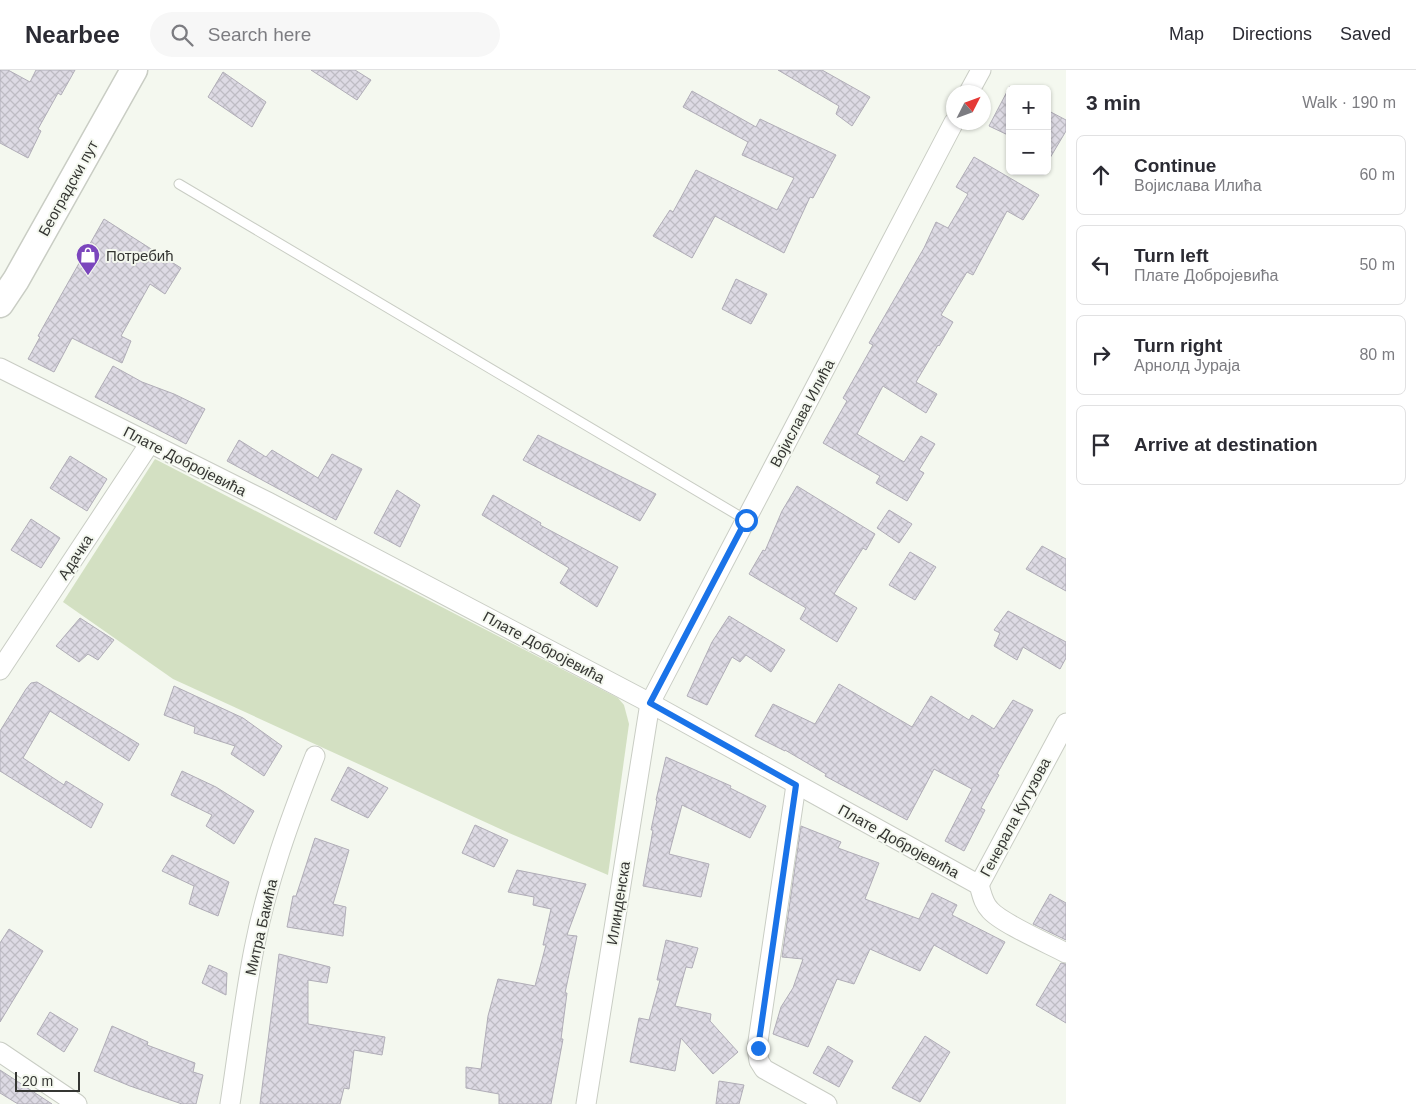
<!DOCTYPE html>
<meta charset="utf-8">
<style>
:root{--surface:#fff;--page:#f7f7f7;--text:#2b2b33;--muted:#7c7c81;--line:#e1e1e2}
body{margin:0;font-family:Arial,sans-serif;background:var(--page);color:var(--text)}
.controls{position:absolute;right:15px;top:15px;display:grid;overflow:hidden;border-radius:8px;box-shadow:0 1px 4px #0004}
.controls button{width:45px;height:45px;display:grid;place-items:center;padding:0;border:0;border-bottom:1px solid var(--line);background:var(--surface);color:var(--text);font:25px sans-serif}
.compass{position:absolute;left:946px;top:15px;width:45px;height:45px;border-radius:50%;background:var(--surface);box-shadow:0 1px 4px #0004;rotate:48deg}
.scale{position:absolute;left:15px;bottom:12px;width:65px;box-sizing:border-box;padding-left:5px;border:2px solid #353633;border-top:0;font-size:14px;line-height:18px;white-space:nowrap;color:#353633;-webkit-text-stroke:4px #f4f8ef;paint-order:stroke}
.stop{position:absolute;width:15px;height:15px;margin:-11px;border:4px solid #1a73e8;border-radius:50%;background:#fff}
.stop.end{background:#1a73e8;border-color:#fff;box-shadow:0 1px 5px #0008}
.list{margin:0;padding:0;list-style:none}
h2{display:flex;justify-content:space-between;align-items:center;height:65px;margin:0;padding:0 20px;font-size:21px}
h2 small{font-size:16px;font-weight:400;color:var(--muted)}
.list li{display:grid;grid-template-columns:32px 1fr auto;gap:15px;align-items:center;box-sizing:border-box;height:80px;margin:0 10px 10px;padding:0 10px;border:1px solid var(--line);border-radius:8px}
.list b{display:block;font-size:19px;white-space:nowrap}
.list p{margin:0;font-size:16px;white-space:nowrap;color:var(--muted)}
.list em{font-size:16px;font-style:normal;color:var(--muted)}
.icon{flex:none;width:28px;height:28px;fill:none;stroke:currentColor;stroke-width:2;stroke-linecap:round;stroke-linejoin:round}
.map{position:relative;flex:none;width:1066px;height:1034px;overflow:hidden}
header{display:flex;align-items:center;gap:30px;box-sizing:border-box;height:70px;padding:0 25px;background:var(--surface);border-bottom:1px solid var(--line)}
header strong{font-size:24px}
nav{display:flex;gap:28px;margin-inline-start:auto;font-size:18px}
.search{width:350px;height:45px;background:var(--page);display:flex;align-items:center;gap:12px;box-sizing:border-box;padding:0 18px;border-radius:28px;color:var(--muted);font-size:19px}
main{display:flex}
aside{flex:1;background:var(--surface)}
.map>svg:first-child{display:block}
.park{fill:#d3e0c2}
.building{fill:url(#building-cross-hatch);stroke:#b0adb7}
.lines{fill:none;stroke-linecap:round;stroke-linejoin:round}
.lane-casing{stroke:#c9cdc4;stroke-width:11}
.street-casing{stroke:#c9cdc4;stroke-width:21}
.secondary-casing{stroke:#c9cdc4;stroke-width:29}
.lane{stroke:#fff;stroke-width:9}
.street{stroke:#fff;stroke-width:19}
.secondary{stroke:#fff;stroke-width:26}
.route{stroke:#1a73e8;stroke-width:6}
.labels{text-anchor:middle;dominant-baseline:central;stroke-width:4;stroke-linejoin:round;paint-order:stroke}
.street-label{font-size:15px;fill:#353633;stroke:#f4f8ef}
.poi-label{font-size:15px;fill:#353633;stroke:#f4f8ef;text-anchor:start}
</style>
<header>
<strong>Nearbee</strong>
<div class="search"><svg class="icon" aria-label="search" viewBox="0 0 24 24"><circle cx="10" cy="10" r="6"/><path d="M15 15l6 6"/></svg>Search here</div>
<nav><a>Map</a><a>Directions</a><a>Saved</a></nav>
</header>
<main>
<div class="map">
<svg width="1066" height="1034" viewBox="0 0 1066 1034">
<defs>
<pattern id="building-cross-hatch" width="8" height="8" patternUnits="userSpaceOnUse" patternTransform="scale(1.25)"><rect width="8" height="8" fill="#dddae4"/><path d="M0 0l8 8M0 8l8-8" fill="none" stroke="#bebcc4"/></pattern>
</defs>
<rect width="100%" height="100%" fill="#f4f8ef"/>
<polygon class="park" points="155,389 618,628 624,635 629,654 608,805 509,763 173,609 63,532"/>
<g class="building">
<polygon points="0,0 8,0 30,12 36,0 75,0 61,25 58,23 38,59 41,61 28,88 0,73"/>
<polygon points="311,0 355,0 371,10 357,30"/>
<polygon points="778,0 822,0 870,27 852,56 836,44 839,36"/>
<polygon points="223,2 266,32 252,57 208,27"/>
<polygon points="1010,16 1010,66 989,56"/>
<polygon points="692,21 756,57 760,49 836,85 813,128 810,127 784,183 715,146 692,188 653,166 670,140 673,142 696,100 777,140 794,108 742,85 748,72 683,37"/>
<polygon points="1047,40 1066,50 1066,61 1047,93"/>
<polygon points="974,87 1039,125 1023,150 1007,141 973,205 967,202 941,245 953,252 939,276 938,275 916,312 937,324 926,343 883,316 857,364 904,392 921,366 935,374 919,400 924,403 907,431 876,413 880,406 823,373 847,331 843,328 873,275 869,273 924,178 936,152 948,158 968,124 956,117"/>
<polygon points="104,149 181,198 165,224 150,214 121,266 131,271 122,293 72,268 54,302 28,289 40,267 38,266"/>
<polygon points="736,209 767,224 751,254 722,239"/>
<polygon points="113,296 142,312 174,324 205,339 186,374 95,327"/>
<polygon points="538,365 656,424 640,451 523,390"/>
<polygon points="239,370 266,387 272,380 318,408 332,384 362,399 336,450 227,391"/>
<polygon points="70,386 107,409 87,441 50,418"/>
<polygon points="797,416 875,464 866,480 863,478 834,524 857,538 837,572 800,549 806,538 749,504 763,480 765,481 782,441"/>
<polygon points="397,420 420,435 400,477 374,463"/>
<polygon points="493,425 541,453 540,455 618,497 597,537 560,513 569,498 482,445"/>
<polygon points="889,440 912,454 899,473 877,458"/>
<polygon points="31,449 60,468 41,498 11,480"/>
<polygon points="1042,476 1066,489 1066,521 1026,499"/>
<polygon points="910,482 936,497 915,530 889,515"/>
<polygon points="1008,541 1066,572 1066,588 1060,599 1023,577 1017,590 994,576 1000,563 994,560"/>
<polygon points="729,546 785,580 771,602 746,585 740,592 732,587 707,635 687,626 712,572"/>
<polygon points="80,548 114,570 98,590 88,584 79,592 56,576"/>
<polygon points="37,612 139,674 129,691 50,641 23,688 64,715 66,711 103,734 91,758 0,701 0,661 26,619 31,613"/>
<polygon points="839,614 912,657 931,626 969,650 972,645 994,659 1013,630 1033,640 997,704 999,705 981,738 985,740 964,781 945,771 972,719 934,699 907,750 825,706 826,704 785,680 785,681 755,666 773,634 815,654"/>
<polygon points="174,616 243,648 282,676 264,706 231,684 235,676 194,663 195,657 164,645"/>
<polygon points="666,687 731,716 730,718 766,736 750,768 682,735 669,784 709,794 701,827 643,816 653,760 651,760 657,731 656,730"/>
<polygon points="348,697 388,718 368,748 331,730"/>
<polygon points="182,701 216,717 254,741 234,774 206,756 212,745 171,725"/>
<polygon points="475,755 508,770 494,797 462,783"/>
<polygon points="801,756 841,772 838,778 879,793 865,829 919,849 932,823 957,835 952,845 1005,872 987,904 934,875 920,901 870,879 854,914 837,909 808,977 773,964 781,937 793,918 803,889 782,887"/>
<polygon points="315,768 349,780 333,834 346,837 343,866 287,857 293,826 296,826"/>
<polygon points="172,785 229,812 218,846 189,834 194,816 162,801"/>
<polygon points="517,800 586,814 567,865 577,866 565,923 567,923 561,969 563,969 551,1034 499,1034 499,1024 466,1018 466,997 481,999 488,946 498,909 535,916 546,875 543,875 551,839 533,835 534,827 508,822"/>
<polygon points="1050,824 1066,833 1066,870 1033,854"/>
<polygon points="9,859 43,881 0,952 0,873"/>
<polygon points="666,870 698,878 692,898 686,897 675,936 711,944 710,951 738,982 713,1004 681,968 675,1001 630,992 639,948 649,950 660,910 657,910"/>
<polygon points="279,884 330,897 327,913 308,910 308,954 385,967 382,985 354,980 349,1019 344,1018 340,1034 260,1034"/>
<polygon points="1061,893 1066,894 1066,953 1036,935"/>
<polygon points="209,895 227,903 226,925 202,913"/>
<polygon points="50,942 78,959 64,982 37,964"/>
<polygon points="112,956 148,972 147,975 195,993 193,1002 203,1005 196,1034 182,1034 130,1016 94,1001"/>
<polygon points="925,966 950,982 920,1032 892,1018"/>
<polygon points="828,976 853,991 839,1017 813,1003"/>
<polygon points="0,1000 52,1034 18,1034 0,1023"/>
<polygon points="719,1011 744,1015 739,1034 716,1034"/>
</g>
<g class="lines">
<g class="lane-casing">
<polyline id="lane" points="179,114 746,450"/>
</g>
<g class="street-casing">
<g id="street">
<polyline points="969,22 981,0"/>
<path d="M0 298 268 432 650 633 979 815C982 824 983 833 990 840 1001 853 1049 874 1066 883"/>
<polyline points="0,600 150,373"/>
<polyline points="796,715 757,978 759,991 764,999 827,1034"/>
<polyline points="979,815 1066,653"/>
<polyline points="0,982 77,1034"/>
<path d="M230 1034C238 982 244 930 254 879 267 812 290 749 315 686"/>
<polyline points="586,1034 650,633 954,52"/>
</g>
</g>
<g class="secondary-casing">
<polyline id="secondary" points="0,234 16,210 134,0"/>
</g>
<use href="#lane" class="lane"/>
<use href="#street" class="street"/>
<use href="#secondary" class="secondary"/>
</g>
<g class="lines">
<polyline class="route" points="746,450 650,633 796,715 758,978"/>
</g>
<defs>
<g id="shop-pin" transform="scale(1.25)"><path d="M0 17L-7.5 6A9.5 9.5 0 1 1 7.5 6Z" fill="#7b46bd" stroke="#f4f8ef"/><path d="M-5-2.5h2.3a2.7 3.5 0 0 1 5.4 0H5L5.5 6h-11ZM-1.5-2.5h3a1.5 2.3 0 0 0-3 0Z" fill="#fff"/></g>
</defs>
<g fill-rule="evenodd">
<use href="#shop-pin" x="88" y="185"/>
</g>
<g class="labels">
<g class="street-label">
<text transform="translate(68 118) rotate(-61)">Београдски пут</text>
<text transform="translate(802 343) rotate(-62)">Војислава Илића</text>
<text transform="translate(185 391) rotate(27)">Плате Добројевића</text>
<text transform="translate(75 487) rotate(-57)">Адачка</text>
<text transform="translate(544 577) rotate(28)">Плате Добројевића</text>
<text transform="translate(1015 747) rotate(-62)">Генерала Кутузова</text>
<text transform="translate(899 771) rotate(29)">Плате Добројевића</text>
<text transform="translate(618 833) rotate(-81)">Илинденска</text>
<text transform="translate(261 857) rotate(-77)">Митра Бакића</text>
</g>
<g class="poi-label">
<text x="106" y="185">Потребић</text>
</g>
</g>
</svg>
<div class="controls">
<button>+</button>
<button>−</button>
</div>
<svg class="compass" viewBox="-18 -18 36 36"><path d="M0-13l5 13h-10z" fill="#e53935"/><path d="M0 13l5-13h-10z" fill="#7c7c81"/></svg>
<div class="scale">20 m</div>
<div class="stop" style="left:746px;top:450px"></div>
<div class="stop end" style="left:758px;top:978px"></div>
</div>
<aside>
<h2>3 min<small>Walk · 190 m</small></h2>
<ul class="list">
<li><svg class="icon" aria-label="ahead" viewBox="0 0 24 24"><path d="M12 20V5M6 11l6-6 6 6"/></svg><div><b>Continue</b><p>Војислава Илића</p></div><em>60 m</em></li>
<li><svg class="icon" aria-label="left" viewBox="0 0 24 24"><path d="M17 20v-9H6M10 6l-5 5 5 5"/></svg><div><b>Turn left</b><p>Плате Добројевића</p></div><em>50 m</em></li>
<li><svg class="icon" aria-label="right" viewBox="0 0 24 24"><path d="M7 20v-9h11M14 6l5 5-5 5"/></svg><div><b>Turn right</b><p>Арнолд Јураја</p></div><em>80 m</em></li>
<li><svg class="icon" aria-label="arrive" viewBox="0 0 24 24"><path d="M6 21V4h12l-3 4 3 4H6"/></svg><div><b>Arrive at destination</b></div></li>
</ul>
</aside>
</main>
